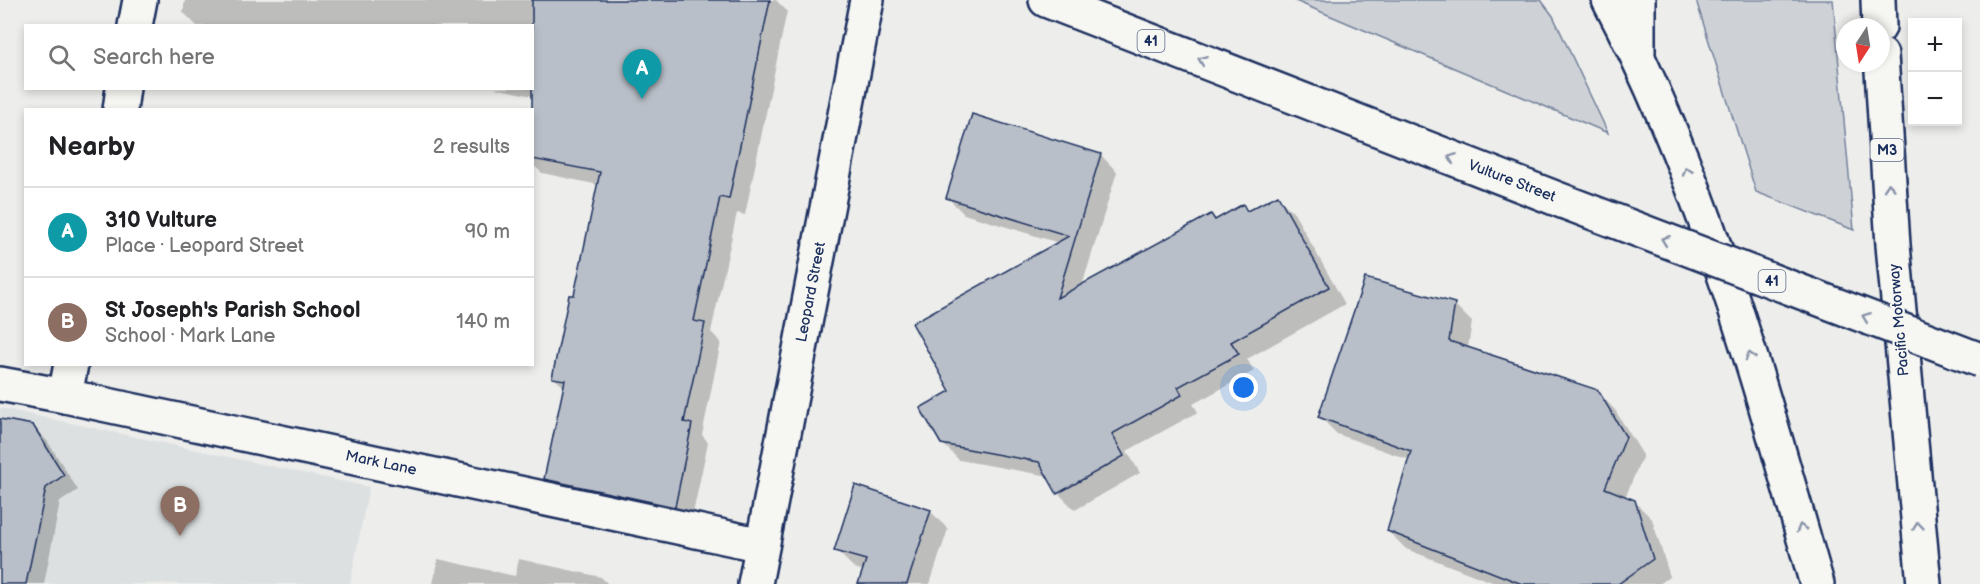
<!DOCTYPE html>
<meta charset="utf-8">
<style>
:root{--surface:#fff;--page:#f2f2f2;--text:#202124;--muted:#757577;--line:#e0e0e0;--accent:#d1495b}
body{margin:0;font-family:"Balsamiq Sans",sans-serif;background:var(--page);color:var(--text)}
.controls{position:absolute;right:18px;top:18px;display:grid;overflow:hidden;border-radius:0px;box-shadow:0 3px 9px #0003}
.controls button{width:54px;height:54px;display:grid;place-items:center;padding:0;border:0;border-bottom:2px solid var(--line);background:var(--surface);color:var(--text);font:30px sans-serif}
.compass{position:absolute;left:1836px;top:18px;width:54px;height:54px;border-radius:50%;background:var(--surface);box-shadow:0 3px 9px #0003;rotate:192deg}
.you{position:absolute;left:1244px;top:388px;width:21px;height:21px;margin:-15px;border:4px solid #fff;border-radius:50%;background:#1a73e8;box-shadow:0 0 0 9px #1a73e833}
.badge{display:grid;place-items:center;width:39px;height:39px;border-radius:50%;background:var(--accent);color:#fff;font-size:20px;font-weight:700}
.pin{position:absolute;translate:-50% -50px;filter:drop-shadow(0 2px 3px #0008)}
.pin::after{content:'';position:absolute;top:32px;width:21px;height:18px;background:inherit;clip-path:polygon(0 0,100% 0,50% 100%)}
.list{margin:0;padding:0;list-style:none}
h2{display:flex;justify-content:space-between;align-items:center;height:78px;margin:0;padding:0 24px;font-size:26px}
h2 small{font-size:20px;font-weight:400;color:var(--muted)}
.list li{display:grid;grid-template-columns:39px 1fr auto;gap:18px;align-items:center;box-sizing:border-box;height:90px;padding:0 24px;border-top:2px solid var(--line)}
.list b{display:block;font-size:22px;white-space:nowrap}
.list p{margin:0;font-size:20px;white-space:nowrap;color:var(--muted)}
.list em{font-size:20px;font-style:normal;color:var(--muted)}
.icon{flex:none;width:33px;height:33px;fill:none;stroke:currentColor;stroke-width:2;stroke-linecap:round;stroke-linejoin:round}
.map{position:relative;flex:none;width:1980px;height:584px;overflow:hidden}
.search{position:absolute;background:var(--surface);box-shadow:0 3px 9px #0003;left:24px;top:24px;width:510px;height:66px;display:flex;align-items:center;gap:15px;box-sizing:border-box;padding:0 21px;border-radius:0px;color:var(--muted);font-size:22px}
.panel{position:absolute;background:var(--surface);box-shadow:0 3px 9px #0003;left:24px;top:108px;width:510px;height:258px;border-radius:0px}
.map>svg:first-child{display:block}
.built{fill:#dde0e1}
.green{fill:#ced2d7;stroke:#74809a;stroke-width:1.5}
.shadow{fill:#0003}
.building{fill:#b9bfc8;stroke:#1b2f5e;stroke-width:1.5}
.lines{fill:none;stroke-linecap:round;stroke-linejoin:round}
.minor-casing{stroke:#1b2f5e;stroke-width:38}
.major-casing{stroke:#1b2f5e;stroke-width:38}
.highway-casing{stroke:#1b2f5e;stroke-width:38}
.minor{stroke:#f6f6f2;stroke-width:33}
.major{stroke:#f6f6f2;stroke-width:33}
.highway{stroke:#f6f6f2;stroke-width:33}
.major-bridge-casing{stroke:#1b2f5e;stroke-width:38;stroke-linecap:butt}
.major-bridge{stroke:#f6f6f2;stroke-width:33}
.oneway{stroke:#8892a8}
.labels{text-anchor:middle;dominant-baseline:central;stroke-width:4.5;stroke-linejoin:round;paint-order:stroke}
.shield{fill:#f6f6f2;stroke:#5d6b8a;stroke-width:1.5}
.shield-label{font-size:14px;font-weight:bold;fill:#1b2f5e}
.street-label{font-size:15px;fill:#1b2f5e;stroke:#f6f6f2}
</style>
<div class="map">
<svg width="1980" height="584" viewBox="0 0 1980 584">
<rect width="100%" height="100%" fill="#edeeec"/>
<filter id="ink" filterUnits="userSpaceOnUse"><feTurbulence type="fractalNoise" baseFrequency=".0167" numOctaves="2"/><feDisplacementMap in="SourceGraphic" scale="12" xChannelSelector="R" yChannelSelector="G"/><feConvolveMatrix kernelMatrix="1 2 1 2 8 2 1 2 1" color-interpolation-filters="sRGB"/></filter>
<g filter="url(#ink)">
<polygon class="built" points="0,408 369,487 350,584 0,584"/>
<g class="green">
<polygon points="1293,0 1541,0 1553,16 1608,133"/>
<polygon points="1696,0 1833,0 1854,230 1756,192"/>
</g>
<g class="shadow">
<polygon points="185,0 776,0 787,11 745,215 737,213 711,332 721,342 702,435 708,442 691,523 562,495 545,478 565,388 553,377 575,297 599,185 542,173 532,164 532,120 537,97 495,88 532,88 532,26 197,26 183,12"/>
<polygon points="973,116 1101,155 1117,172 1082,286 1211,215 1217,221 1243,206 1249,212 1277,197 1294,213 1345,304 1247,359 1254,371 1193,404 1198,412 1127,451 1140,473 1075,510 1058,493 1049,476 959,460 942,443 952,391 1059,243 964,214 947,197"/>
<polygon points="1454,304 1472,322 1468,348 1597,391 1615,410 1643,455 1625,498 1634,501 1652,519 1670,577 1659,584 1497,584 1406,549 1388,531 1410,460 1337,434 1319,416"/>
<polygon points="0,420 33,426 48,442 78,490 60,502 44,584 0,584"/>
<polygon points="930,511 948,529 930,584 860,584 864,571 854,568 836,550"/>
<polygon points="438,559 515,576 519,559 601,577 608,584 433,584"/>
</g>
<g class="building">
<polygon points="532,0 770,0 729,199 720,197 694,321 705,323 684,422 692,424 675,507 544,479 565,380 552,378 569,295 574,295 600,172 532,159"/>
<polygon points="972,114 1101,154 1057,298 1211,214 1215,220 1243,204 1247,211 1278,195 1329,287 1231,342 1239,354 1178,387 1182,395 1112,434 1124,456 1057,494 1039,462 941,444 920,408 950,391 912,323 1069,236 946,198"/>
<polygon points="1365,278 1455,303 1449,341 1598,390 1626,437 1605,488 1635,500 1653,559 1618,584 1522,584 1387,531 1411,451 1318,417"/>
<polygon points="0,419 33,425 64,475 46,488 26,584 0,584"/>
<polygon points="855,485 931,510 907,584 858,584 866,560 834,551"/>
</g>
<g class="lines">
<g class="minor-casing">
<g id="minor">
<polyline points="135,26 140,0"/>
<polyline points="120,110 123,88"/>
<polyline points="0,384 65,396 762,545"/>
<polyline points="65,396 71,364"/>
</g>
</g>
<g class="major-casing">
<g id="major">
<polyline points="1046,0 1565,202"/>
<polyline points="755,584 867,0"/>
</g>
</g>
<g class="highway-casing">
<g id="highway">
<path d="M1609 0C1706 183 1760 386 1817 584"/>
<polyline points="1878,0 1879,27"/>
<polyline points="1638,52 1638,0"/>
<polyline points="1881,55 1893,245 1924,584"/>
</g>
</g>
<use href="#minor" class="minor"/>
<use href="#major" class="major"/>
<use href="#highway" class="highway"/>
<g class="major-bridge-casing">
<polyline id="major-bridge" points="1565,202 1980,360"/>
</g>
<use href="#major-bridge" class="major-bridge"/>
</g>
<defs><path id="oneway-chevron" d="M-2-3.5L2.5 0L-2 3.5" fill="none" stroke-width="1.6" stroke-linecap="round" stroke-linejoin="round" transform="scale(1.5)"/></defs>
<g class="oneway">
<use href="#oneway-chevron" transform="translate(1202 60) rotate(-159)"/>
<use href="#oneway-chevron" transform="translate(1452 158) rotate(-159)"/>
<use href="#oneway-chevron" transform="translate(1687 171) rotate(-109)"/>
<use href="#oneway-chevron" transform="translate(1889 187) rotate(-94)"/>
<use href="#oneway-chevron" transform="translate(1665 240) rotate(-159)"/>
<use href="#oneway-chevron" transform="translate(1866 317) rotate(-159)"/>
<use href="#oneway-chevron" transform="translate(1750 356) rotate(-108)"/>
<use href="#oneway-chevron" transform="translate(1918 526) rotate(-96)"/>
<use href="#oneway-chevron" transform="translate(1801 528) rotate(-106)"/>
</g>
</g>
<g class="labels">
<g class="shield">
<rect x="1137.5" y="30" width="27" height="22" rx="4.5"/>
<rect x="1870.5" y="139" width="33" height="22" rx="4.5"/>
<rect x="1758.5" y="270" width="27" height="22" rx="4.5"/>
</g>
<g class="shield-label">
<text x="1151" y="41">41</text>
<text x="1887" y="150">M3</text>
<text x="1772" y="281">41</text>
</g>
<g class="street-label">
<text transform="translate(1512 181) rotate(21)">Vulture Street</text>
<text transform="translate(811 292) rotate(-79)">Leopard Street</text>
<text transform="translate(1899 320) rotate(-95)">Pacific Motorway</text>
<text transform="translate(381 463) rotate(12)">Mark Lane</text>
</g>
</g>
</svg>
<div class="controls">
<button>+</button>
<button>−</button>
</div>
<svg class="compass" viewBox="-18 -18 36 36"><path d="M0-13l5 13h-10z" fill="#e53935"/><path d="M0 13l5-13h-10z" fill="#757577"/></svg>
<div class="you"></div>
<div class="pin badge" style="left:642px;top:99px;background:#0f9aa8">A</div>
<div class="pin badge" style="left:180px;top:536px;background:#8d6e63">B</div>
<div class="search"><svg class="icon" aria-label="search" viewBox="0 0 24 24"><circle cx="10" cy="10" r="6"/><path d="M15 15l6 6"/></svg>Search here</div>
<section class="panel">
<h2>Nearby<small>2 results</small></h2>
<ul class="list">
<li><span class="badge" style="background:#0f9aa8">A</span><div><b>310 Vulture</b><p>Place · Leopard Street</p></div><em>90 m</em></li>
<li><span class="badge" style="background:#8d6e63">B</span><div><b>St Joseph's Parish School</b><p>School · Mark Lane</p></div><em>140 m</em></li>
</ul>
</section>
</div>
